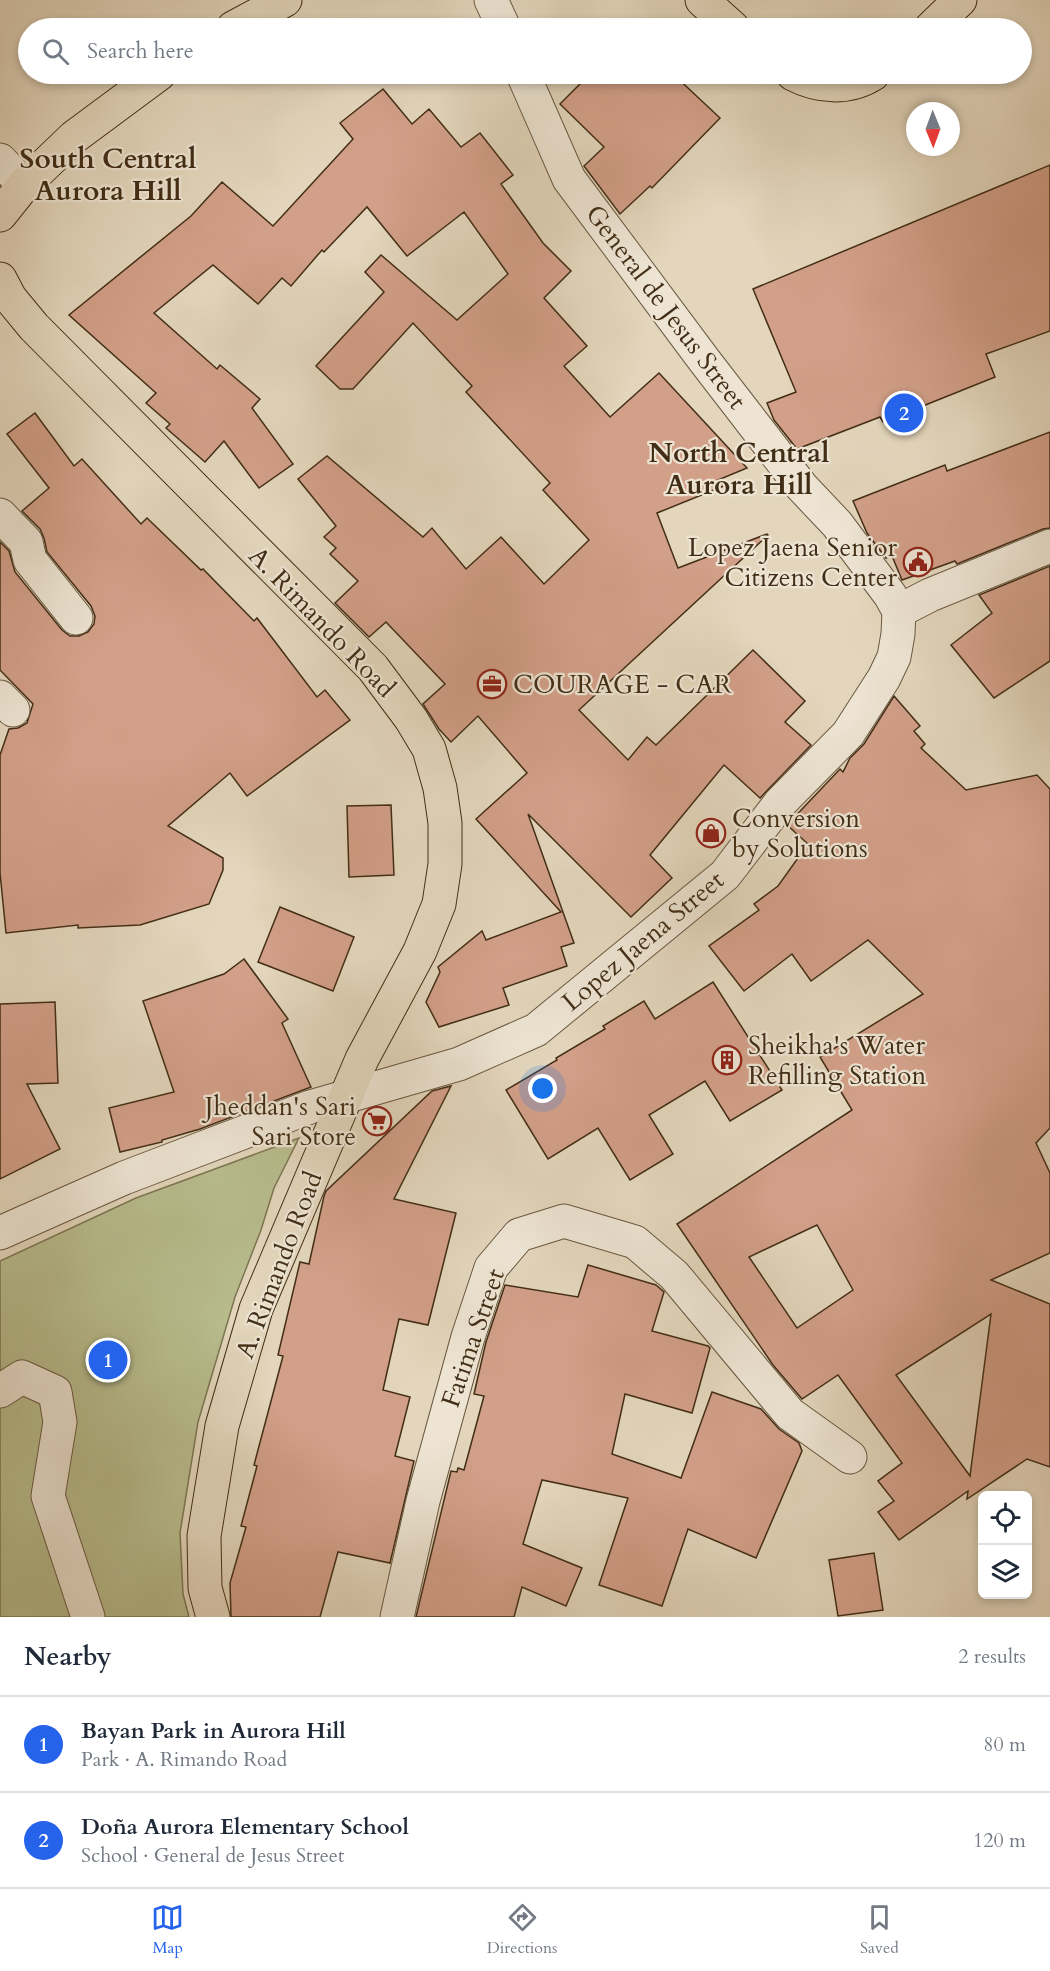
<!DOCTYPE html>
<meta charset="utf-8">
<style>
:root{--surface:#fff;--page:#f2f2f3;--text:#1f2937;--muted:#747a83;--line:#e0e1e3;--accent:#2563eb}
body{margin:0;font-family:Cardo,serif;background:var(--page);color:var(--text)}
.controls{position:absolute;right:18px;bottom:18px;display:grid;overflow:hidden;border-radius:9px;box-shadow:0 3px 9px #0003}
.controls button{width:54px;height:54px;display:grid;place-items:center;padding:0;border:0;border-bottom:2px solid var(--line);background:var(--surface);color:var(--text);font:30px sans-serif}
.compass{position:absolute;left:906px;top:102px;width:54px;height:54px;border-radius:50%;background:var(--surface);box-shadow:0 3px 9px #0003;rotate:179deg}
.you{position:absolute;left:543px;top:1089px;width:21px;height:21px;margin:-15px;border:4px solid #fff;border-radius:50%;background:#1a73e8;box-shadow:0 0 0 9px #1a73e833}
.badge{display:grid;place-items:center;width:39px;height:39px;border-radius:50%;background:var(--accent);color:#fff;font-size:20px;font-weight:700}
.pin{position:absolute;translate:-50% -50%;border:3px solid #fff;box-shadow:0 2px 6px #0006}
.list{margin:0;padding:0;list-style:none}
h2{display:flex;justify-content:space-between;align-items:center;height:78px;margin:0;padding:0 24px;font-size:26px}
h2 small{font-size:20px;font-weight:400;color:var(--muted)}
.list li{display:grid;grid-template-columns:39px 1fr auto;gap:18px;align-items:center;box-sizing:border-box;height:96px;padding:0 24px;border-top:2px solid var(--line)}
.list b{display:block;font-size:22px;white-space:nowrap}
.list p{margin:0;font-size:20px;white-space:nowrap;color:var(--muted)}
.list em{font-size:20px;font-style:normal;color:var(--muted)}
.icon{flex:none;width:33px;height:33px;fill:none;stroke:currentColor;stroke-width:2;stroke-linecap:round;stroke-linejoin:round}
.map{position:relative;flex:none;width:1050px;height:1617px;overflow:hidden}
.search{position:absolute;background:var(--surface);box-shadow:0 3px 9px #0003;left:18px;right:18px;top:18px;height:66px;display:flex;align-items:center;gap:15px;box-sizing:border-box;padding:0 21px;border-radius:33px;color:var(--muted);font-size:22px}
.sheet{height:270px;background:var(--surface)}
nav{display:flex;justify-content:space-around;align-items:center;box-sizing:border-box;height:84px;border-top:2px solid var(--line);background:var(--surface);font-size:16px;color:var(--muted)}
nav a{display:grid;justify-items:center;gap:3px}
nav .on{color:var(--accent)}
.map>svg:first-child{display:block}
.green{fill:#b8bd8e;stroke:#7d7652;stroke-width:1.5}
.building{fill:#d29f88;stroke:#422e16;stroke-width:1.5;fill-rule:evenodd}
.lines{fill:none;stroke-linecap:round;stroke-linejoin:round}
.minor-casing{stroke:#6a5840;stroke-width:35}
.major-casing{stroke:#422e16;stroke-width:35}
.minor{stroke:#ede4d3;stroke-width:33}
.major{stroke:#e3d6bc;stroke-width:33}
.labels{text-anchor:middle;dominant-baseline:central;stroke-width:4.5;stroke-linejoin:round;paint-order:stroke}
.street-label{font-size:26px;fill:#422e16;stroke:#ede4d3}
.poi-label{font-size:26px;fill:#422e16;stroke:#ede4d3;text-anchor:start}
.quarter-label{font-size:28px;font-weight:bold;fill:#422e16;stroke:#ede4d3}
</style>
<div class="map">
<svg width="1050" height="1617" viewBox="0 0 1050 1617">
<rect width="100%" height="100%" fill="#e3d6bc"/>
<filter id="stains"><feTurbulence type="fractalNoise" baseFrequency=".00333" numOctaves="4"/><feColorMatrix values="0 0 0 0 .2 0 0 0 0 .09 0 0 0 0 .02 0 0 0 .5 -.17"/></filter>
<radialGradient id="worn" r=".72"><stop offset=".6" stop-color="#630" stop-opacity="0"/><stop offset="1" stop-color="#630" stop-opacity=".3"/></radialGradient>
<polygon class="green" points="299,1138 274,1188 261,1230 235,1297 198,1422 180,1533 183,1594 189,1617 0,1617 0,1261 136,1198"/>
<g class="building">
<polygon points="590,74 673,74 720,118 652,188 650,186 620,214 584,166 604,147 560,104"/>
<polygon points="383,89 412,124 429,109 461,147 480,133 513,175 501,184 543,243 571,271 544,298 587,346 564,366 610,417 659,373 747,468 718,480 724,486 657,513 678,568 767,534 768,535 579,710 628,760 647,737 656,745 753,650 805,701 785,722 811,745 760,798 724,765 650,855 672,878 631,917 528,814 574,943 561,947 567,966 503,988 509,1005 439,1027 426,1002 440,972 438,967 482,931 486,940 561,912 476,819 527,773 478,716 451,742 439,729 423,704 445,684 386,622 369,637 335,603 358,581 330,554 336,548 324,537 336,526 298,479 327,456 423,537 432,528 466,569 501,537 544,584 589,540 543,490 550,483 466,392 472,386 413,323 353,389 340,389 316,366 384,292 365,272 381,255 457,320 508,274 464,212 407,256 367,207 324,252 322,250 291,286 282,278 258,304 213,265 154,313 217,369 220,365 260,399 252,408 293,464 259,488 224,441 205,462 166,428 170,424 146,403 156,393 69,315 191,216 222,182 273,226 353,139 340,123"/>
<polygon points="1050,165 1050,331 986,354 995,377 883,422 880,417 797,449 774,420 767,403 796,392 753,289"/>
<polygon points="35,413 74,466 82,459 141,524 147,518 201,570 203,569 254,621 257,618 317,697 325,690 350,720 247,796 230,773 168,826 223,858 223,870 209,904 140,925 78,928 78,925 6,933 0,873 0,755 9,729 18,728 27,723 33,704 0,670 0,542 9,551 15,572 62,630 70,636 79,636 88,632 94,624 95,616 91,606 47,552 44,538 40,529 22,511 49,488 7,434"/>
<polygon points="1050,432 1050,528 1043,529 957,564 955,561 902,580 892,556 886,558 867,533 853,501 945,465 947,471"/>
<polygon points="1050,566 1050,661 994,698 951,645 992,613 979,595"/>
<path d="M894 696 920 726 914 731 925 744 921 748 966 790 1037 775 1050 789V1128L1036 1143 1050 1173V1253L991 1280 1050 1304V1467L1027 1459 967 1499 968 1491 899 1540 878 1512 894 1501 878 1481 902 1463 838 1375 802 1399 773 1365 677 1224 852 1110 820 1057 923 994 868 940 811 981 792 954 744 991 709 946 759 910 754 904 778 886 808 844 787 825 840 769 843 772 850 758 864 744ZM817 1225 853 1290 797 1328 749 1257ZM991 1314 970 1476 896 1375Z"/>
<polygon points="391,805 394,875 349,877 347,806"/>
<polygon points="280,907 354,937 333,991 258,962"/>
<polygon points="244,959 288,1019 282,1023 311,1087 200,1129 162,1140 162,1142 120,1152 109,1108 174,1092 143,1001 224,974"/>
<polygon points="713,982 782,1090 730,1121 705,1081 649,1115 673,1154 630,1180 598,1128 548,1159 506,1090 557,1060 556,1058 605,1029 603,1026 644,1001 655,1019"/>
<polygon points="55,1002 58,1083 27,1084 60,1149 0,1179 0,1004"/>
<polygon points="451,1086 394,1199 456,1213 428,1325 399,1319 383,1390 410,1397 395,1456 414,1461 390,1563 338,1552 320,1617 231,1617 230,1583 246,1527 241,1526 257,1466 254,1465 283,1356 278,1355 300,1262 309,1264 324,1196 326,1191 432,1091"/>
<polygon points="588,1265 656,1285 664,1292 652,1331 708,1346 710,1348 692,1413 625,1394 612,1454 681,1478 712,1392 761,1409 779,1429 799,1443 802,1451 756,1558 688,1529 662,1606 599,1585 628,1498 542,1480 523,1544 582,1568 566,1606 522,1587 514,1617 416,1617 451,1471 457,1472 458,1468 464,1470 484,1396 474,1394 486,1342 505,1285 578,1297"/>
<polygon points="874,1553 883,1610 838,1616 829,1560"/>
</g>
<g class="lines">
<g class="minor-casing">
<g id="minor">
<polyline points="491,0 504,28"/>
<polyline points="523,74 569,179 704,360 802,487 837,524 890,595 899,611"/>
<polyline points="0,160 24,185"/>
<polyline points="0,515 26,542 30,560 76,618"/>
<polyline points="899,611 930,595 1050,546"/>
<polyline points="0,697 13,710"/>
<polyline points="0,1233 124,1178 310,1107 459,1064 536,1030 725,875 780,803 848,734 884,678 894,657 898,634 899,611"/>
<polyline points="0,1391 22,1377 55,1392 60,1422 48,1496 88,1617"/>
<polyline points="397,1617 423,1501 468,1337 491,1268 519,1235 564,1221 635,1242 674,1275 790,1414 850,1457"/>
</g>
</g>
<g class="major-casing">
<g id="major">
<polyline points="702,0 733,28"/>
<polyline points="233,28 285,0"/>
<polyline points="931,28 960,0"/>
<path d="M793 74C818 87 848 90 873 74"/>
<polyline points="0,215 24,185 74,137 159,74"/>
<polyline points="0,279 10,298 34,327 373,668 411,719 429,749 440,788 445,823 445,864 439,904 420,951 362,1059 256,1309 222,1426 204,1536 205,1588 213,1617"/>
</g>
</g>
<use href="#minor" class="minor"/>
<use href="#major" class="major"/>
</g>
<defs>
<g id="civic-ring" transform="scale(1.5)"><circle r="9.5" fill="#ede4d3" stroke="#8f2418" stroke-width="1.5"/><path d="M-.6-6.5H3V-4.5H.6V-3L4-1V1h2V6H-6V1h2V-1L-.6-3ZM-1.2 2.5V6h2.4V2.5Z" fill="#8f2418"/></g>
<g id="office-ring" transform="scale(1.5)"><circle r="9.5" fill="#ede4d3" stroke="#8f2418" stroke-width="1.5"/><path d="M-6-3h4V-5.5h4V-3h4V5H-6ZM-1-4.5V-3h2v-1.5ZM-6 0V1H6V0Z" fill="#8f2418"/></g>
<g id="shop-ring" transform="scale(1.5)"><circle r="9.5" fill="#ede4d3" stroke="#8f2418" stroke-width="1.5"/><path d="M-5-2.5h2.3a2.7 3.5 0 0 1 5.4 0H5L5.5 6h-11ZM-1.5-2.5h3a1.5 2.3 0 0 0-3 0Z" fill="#8f2418"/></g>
<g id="building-ring" transform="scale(1.5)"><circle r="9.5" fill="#ede4d3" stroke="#8f2418" stroke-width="1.5"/><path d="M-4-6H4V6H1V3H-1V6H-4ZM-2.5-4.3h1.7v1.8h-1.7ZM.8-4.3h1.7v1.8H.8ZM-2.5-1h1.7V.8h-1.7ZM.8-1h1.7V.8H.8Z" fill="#8f2418"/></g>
<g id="supermarket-ring" transform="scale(1.5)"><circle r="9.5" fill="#ede4d3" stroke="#8f2418" stroke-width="1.5"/><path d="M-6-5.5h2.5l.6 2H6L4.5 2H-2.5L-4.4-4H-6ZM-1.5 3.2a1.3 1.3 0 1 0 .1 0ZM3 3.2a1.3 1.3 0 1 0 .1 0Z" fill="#8f2418"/></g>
</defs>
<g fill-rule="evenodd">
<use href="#civic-ring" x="918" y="562"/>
<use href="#office-ring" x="492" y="684"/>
<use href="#shop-ring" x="711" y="833"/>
<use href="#building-ring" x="727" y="1060"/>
<use href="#supermarket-ring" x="377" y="1121"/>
</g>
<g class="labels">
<g class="street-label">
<text transform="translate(666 307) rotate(53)">General de Jesus Street</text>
<text transform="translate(322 622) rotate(46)">A. Rimando Road</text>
<text transform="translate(643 941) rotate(-40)">Lopez Jaena Street</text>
<text transform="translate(279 1265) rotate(-69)">A. Rimando Road</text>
<text transform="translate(473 1338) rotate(-71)">Fatima Street</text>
</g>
<g class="poi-label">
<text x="897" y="547" text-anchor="end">Lopez Jaena Senior<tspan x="897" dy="30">Citizens Center</tspan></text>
<text x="513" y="684">COURAGE - CAR</text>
<text x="732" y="818">Conversion<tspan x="732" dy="30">by Solutions</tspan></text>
<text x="748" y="1045">Sheikha's Water<tspan x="748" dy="30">Refilling Station</tspan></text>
<text x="356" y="1106" text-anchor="end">Jheddan's Sari<tspan x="356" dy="30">Sari Store</tspan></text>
</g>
<g class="quarter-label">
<text x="108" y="159">South Central<tspan x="108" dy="32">Aurora Hill</tspan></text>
<text x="739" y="453">North Central<tspan x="739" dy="32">Aurora Hill</tspan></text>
</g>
</g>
<rect width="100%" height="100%" filter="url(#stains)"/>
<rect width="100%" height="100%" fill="url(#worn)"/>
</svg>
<div class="controls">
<button><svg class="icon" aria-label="locate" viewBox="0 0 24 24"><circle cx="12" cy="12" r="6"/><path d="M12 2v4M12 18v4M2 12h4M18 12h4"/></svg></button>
<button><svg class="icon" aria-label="layers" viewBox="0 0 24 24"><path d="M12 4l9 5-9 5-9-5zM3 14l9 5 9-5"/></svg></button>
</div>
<svg class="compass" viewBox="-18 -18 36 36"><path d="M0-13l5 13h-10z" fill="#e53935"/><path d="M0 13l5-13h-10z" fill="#747a83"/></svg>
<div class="you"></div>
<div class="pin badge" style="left:108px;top:1360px">1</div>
<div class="pin badge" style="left:904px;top:413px">2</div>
<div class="search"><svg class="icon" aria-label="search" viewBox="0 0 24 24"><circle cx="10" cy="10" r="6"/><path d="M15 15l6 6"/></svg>Search here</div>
</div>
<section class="sheet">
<h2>Nearby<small>2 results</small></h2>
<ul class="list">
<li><span class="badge">1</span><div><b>Bayan Park in Aurora Hill</b><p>Park · A. Rimando Road</p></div><em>80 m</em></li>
<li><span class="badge">2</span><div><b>Doña Aurora Elementary School</b><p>School · General de Jesus Street</p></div><em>120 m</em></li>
</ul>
</section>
<nav>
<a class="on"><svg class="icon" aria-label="map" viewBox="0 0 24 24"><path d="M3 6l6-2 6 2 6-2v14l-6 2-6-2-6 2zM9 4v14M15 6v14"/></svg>Map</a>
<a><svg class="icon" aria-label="directions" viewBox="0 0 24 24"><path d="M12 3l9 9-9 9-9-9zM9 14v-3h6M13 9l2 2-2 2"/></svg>Directions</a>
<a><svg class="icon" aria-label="saved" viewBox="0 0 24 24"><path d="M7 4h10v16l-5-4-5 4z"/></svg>Saved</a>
</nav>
